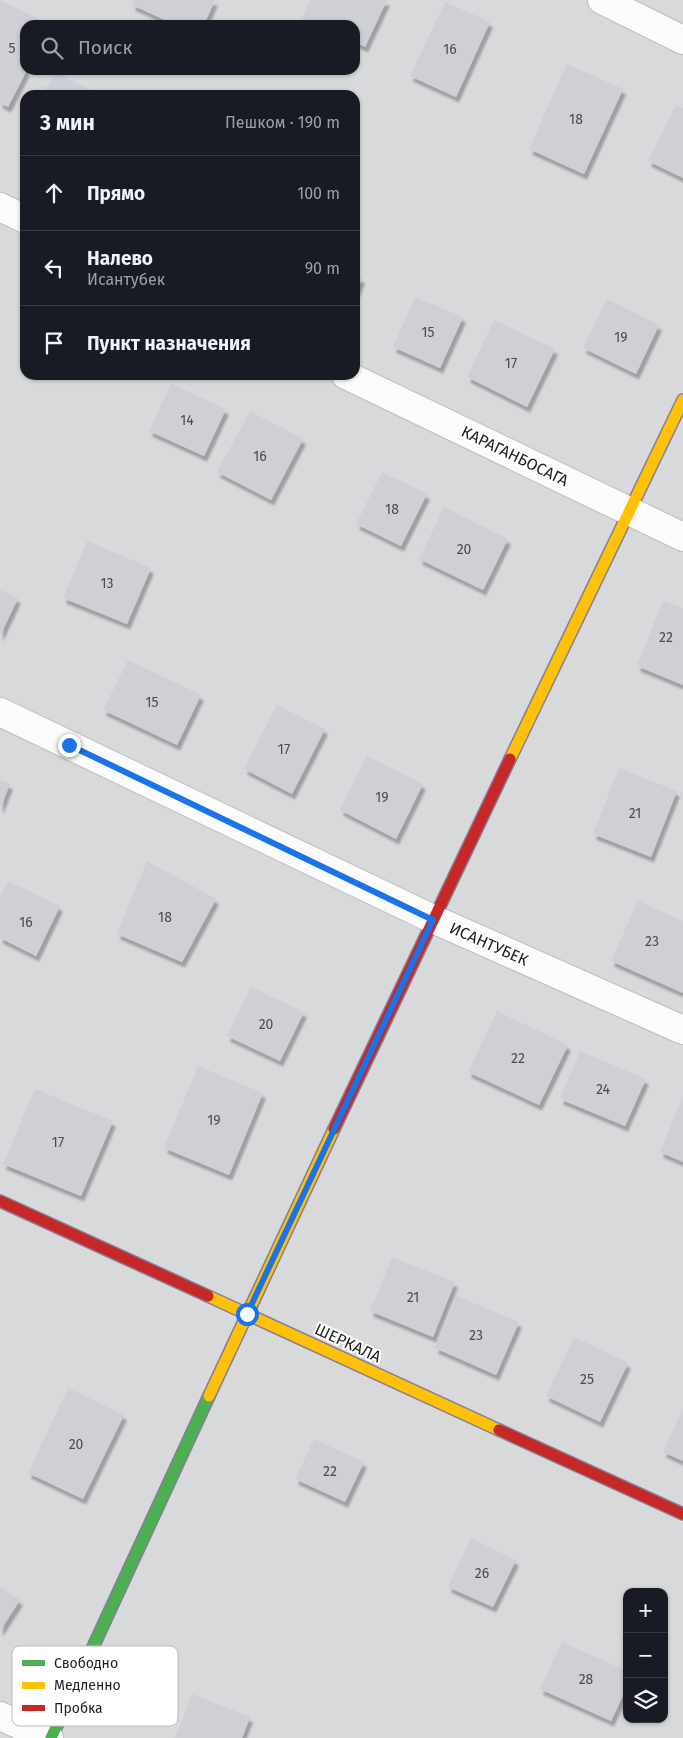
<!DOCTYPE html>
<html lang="ru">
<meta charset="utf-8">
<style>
:root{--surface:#171b24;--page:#20242c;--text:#f1f3f6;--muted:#9ea1a6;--line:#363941}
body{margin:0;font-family:"Fira Sans",sans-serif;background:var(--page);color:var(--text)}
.controls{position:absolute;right:15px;bottom:15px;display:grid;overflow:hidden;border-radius:10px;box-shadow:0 1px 4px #0004}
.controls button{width:45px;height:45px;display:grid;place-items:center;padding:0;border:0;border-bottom:1px solid var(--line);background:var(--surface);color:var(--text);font:25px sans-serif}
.stop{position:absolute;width:15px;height:15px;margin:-11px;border:4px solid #1a73e8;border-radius:50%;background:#fff}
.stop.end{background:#1a73e8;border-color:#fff;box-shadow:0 1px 5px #0008}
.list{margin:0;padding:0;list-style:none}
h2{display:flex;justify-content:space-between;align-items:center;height:65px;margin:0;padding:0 20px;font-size:21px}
h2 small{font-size:16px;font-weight:400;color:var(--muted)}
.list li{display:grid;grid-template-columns:32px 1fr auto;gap:15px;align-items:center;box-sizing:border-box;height:75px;padding:0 20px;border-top:1px solid var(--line)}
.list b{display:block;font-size:19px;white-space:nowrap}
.list p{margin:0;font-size:16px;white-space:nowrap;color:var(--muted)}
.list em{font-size:16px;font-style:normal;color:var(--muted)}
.icon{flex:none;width:28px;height:28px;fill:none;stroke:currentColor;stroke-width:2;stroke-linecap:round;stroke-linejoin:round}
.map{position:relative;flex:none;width:683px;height:1738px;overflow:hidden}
.search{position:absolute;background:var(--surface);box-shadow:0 1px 4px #0004;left:20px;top:20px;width:340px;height:55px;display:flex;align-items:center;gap:12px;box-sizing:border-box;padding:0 18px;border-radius:15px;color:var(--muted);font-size:19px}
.panel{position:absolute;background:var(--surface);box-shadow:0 1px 4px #0004;left:20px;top:90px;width:340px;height:290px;border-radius:15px}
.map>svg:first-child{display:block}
.residential{fill:#d8d9db;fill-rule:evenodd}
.building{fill:#cfd0d5;filter:url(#shadow)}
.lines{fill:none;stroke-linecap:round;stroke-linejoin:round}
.street-casing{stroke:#bdbdbf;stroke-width:30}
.fast-casing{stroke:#857e97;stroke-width:14}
.slow-casing{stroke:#857e97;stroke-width:14}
.jam-casing{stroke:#857e97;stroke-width:14}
.street{stroke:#fbfbfc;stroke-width:28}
.fast{stroke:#4caf50;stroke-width:11}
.slow{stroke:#ffc107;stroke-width:11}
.jam{stroke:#c62828;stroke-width:11}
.route{stroke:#1a73e8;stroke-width:6}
.labels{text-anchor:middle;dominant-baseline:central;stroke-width:4;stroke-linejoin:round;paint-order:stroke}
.number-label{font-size:14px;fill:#4b4c4d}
.street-label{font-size:16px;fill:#1e1e1e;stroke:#fff}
.key{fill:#fff;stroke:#bcbcbc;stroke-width:1}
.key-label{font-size:14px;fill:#1e1e1e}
</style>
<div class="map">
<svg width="683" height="1738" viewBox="0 0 683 1738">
<defs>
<filter id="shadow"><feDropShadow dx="3" dy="5.5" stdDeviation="1" flood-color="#0004"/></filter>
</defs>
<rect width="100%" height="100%" fill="#e7e7ec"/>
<path class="residential" d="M0 0H683V1738H0ZM25 25H355V70H25ZM25 95H355V375H25ZM627 1592H664V1719H627Z"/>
<g class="building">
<polygon points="0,0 51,25 25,25 25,70 27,70 8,107 0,103"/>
<polygon points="134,0 215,0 204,25 176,25 132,5"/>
<polygon points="310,0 387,0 365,47 355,42 355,25 317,25 302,18"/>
<polygon points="445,2 490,22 456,97 410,76"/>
<polygon points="567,64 623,89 584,174 529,149"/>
<polygon points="54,72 102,95 43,95"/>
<polygon points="676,105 683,108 683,178 648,161"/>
<polygon points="355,275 362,278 355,295"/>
<polygon points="415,297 463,317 440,368 393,347"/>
<polygon points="607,299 659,325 636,374 583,348"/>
<polygon points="494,320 555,349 527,407 467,377"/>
<polygon points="171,384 226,409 204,456 149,431"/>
<polygon points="250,411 303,439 271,500 217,472"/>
<polygon points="382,472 427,494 401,546 356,524"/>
<polygon points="444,507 508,539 483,590 419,559"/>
<polygon points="87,541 151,568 127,624 63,598"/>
<polygon points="0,590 18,598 0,636"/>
<polygon points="663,601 683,608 683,685 637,666"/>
<polygon points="128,660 201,695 177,745 103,710"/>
<polygon points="277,705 325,729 292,794 244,769"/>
<polygon points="367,756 423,784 396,839 340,810"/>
<polygon points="619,768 677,791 651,857 593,834"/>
<polygon points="0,780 10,784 0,809"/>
<polygon points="147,861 216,899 182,962 117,934"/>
<polygon points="8,881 60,906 36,956 0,938 0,897"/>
<polygon points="638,901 683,921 683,993 611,961"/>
<polygon points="251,987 304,1012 280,1061 227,1036"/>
<polygon points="497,1011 568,1045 539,1105 468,1072"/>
<polygon points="580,1051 646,1079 625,1126 560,1099"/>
<polygon points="198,1066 263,1093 229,1175 164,1148"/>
<polygon points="35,1089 113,1121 81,1196 3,1164"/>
<polygon points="683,1096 683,1162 660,1152"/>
<polygon points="392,1257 455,1282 433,1337 370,1311"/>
<polygon points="457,1296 519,1322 496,1375 435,1348"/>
<polygon points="574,1337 628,1363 600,1422 546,1396"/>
<polygon points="68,1388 124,1415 83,1499 28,1473"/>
<polygon points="683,1408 683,1461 663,1452"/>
<polygon points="314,1439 364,1462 345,1502 295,1479"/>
<polygon points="471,1538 516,1560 493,1607 448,1587"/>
<polygon points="0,1587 20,1600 0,1631"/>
<polygon points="562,1642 627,1671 627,1687 611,1721 540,1689"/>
<polygon points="192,1694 250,1717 242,1738 175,1738"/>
</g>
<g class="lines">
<g class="street-casing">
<g id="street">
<polyline points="602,0 683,40"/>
<polyline points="0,207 25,219"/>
<polyline points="346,375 683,537"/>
<polyline points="0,712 433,919 683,1030"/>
<polyline points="0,1716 49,1738"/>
</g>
</g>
<g class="fast-casing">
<polyline id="fast" points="51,1738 209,1396"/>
</g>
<g class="slow-casing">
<g id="slow">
<polyline points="510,759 683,400"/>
<polyline points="208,1296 499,1430"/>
<polyline points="209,1396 334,1129"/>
</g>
</g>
<g class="jam-casing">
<g id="jam">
<polyline points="334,1129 510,759"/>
<polyline points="0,1201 208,1296"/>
<polyline points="499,1430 683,1514"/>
</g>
</g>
<use href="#street" class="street"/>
<use href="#fast" class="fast"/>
<use href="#slow" class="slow"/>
<use href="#jam" class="jam"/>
</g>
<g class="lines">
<polyline class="route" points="69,745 433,920 247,1314"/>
</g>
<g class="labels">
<g class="number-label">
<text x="12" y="48">5</text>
<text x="450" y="49">16</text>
<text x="576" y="119">18</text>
<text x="428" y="332">15</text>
<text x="621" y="337">19</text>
<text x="511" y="363">17</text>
<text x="187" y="420">14</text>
<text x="260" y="456">16</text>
<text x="392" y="509">18</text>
<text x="464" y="549">20</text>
<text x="107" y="583">13</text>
<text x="666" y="637">22</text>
<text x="152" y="702">15</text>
<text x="284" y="749">17</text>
<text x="382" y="797">19</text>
<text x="635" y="813">21</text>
<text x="165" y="917">18</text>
<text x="26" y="922">16</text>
<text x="652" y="941">23</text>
<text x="266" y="1024">20</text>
<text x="518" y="1058">22</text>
<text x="603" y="1089">24</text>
<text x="214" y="1120">19</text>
<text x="58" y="1142">17</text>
<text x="413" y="1297">21</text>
<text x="476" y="1335">23</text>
<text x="587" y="1379">25</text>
<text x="76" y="1444">20</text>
<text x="330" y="1471">22</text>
<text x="482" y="1573">26</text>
<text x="586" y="1679">28</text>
</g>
<g class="street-label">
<text transform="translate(515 456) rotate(26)">КАРАГАНБОСАГА</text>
<text transform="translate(489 944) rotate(24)">ИСАНТУБЕК</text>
<text transform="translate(348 1343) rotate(25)">ШЕРКАЛА</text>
</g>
</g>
<rect x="12" y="1646" width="166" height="80" rx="8" class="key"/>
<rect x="22" y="1660" width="23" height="6" fill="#4caf50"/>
<rect x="22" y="1682" width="23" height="7" fill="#ffc107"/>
<rect x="22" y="1705" width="23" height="6" fill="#c62828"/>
<g class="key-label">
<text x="54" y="1668">Свободно</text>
<text x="54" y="1690">Медленно</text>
<text x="54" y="1713">Пробка</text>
</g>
</svg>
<div class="controls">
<button>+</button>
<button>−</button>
<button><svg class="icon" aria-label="layers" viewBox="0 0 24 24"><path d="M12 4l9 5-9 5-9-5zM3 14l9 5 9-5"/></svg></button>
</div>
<div class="stop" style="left:247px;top:1314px"></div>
<div class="stop end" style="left:69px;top:745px"></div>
<div class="search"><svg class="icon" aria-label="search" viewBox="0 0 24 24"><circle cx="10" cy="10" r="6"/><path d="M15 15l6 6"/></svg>Поиск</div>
<section class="panel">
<h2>3 мин<small>Пешком · 190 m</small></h2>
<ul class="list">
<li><svg class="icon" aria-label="ahead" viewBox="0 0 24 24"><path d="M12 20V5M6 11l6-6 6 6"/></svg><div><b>Прямо</b></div><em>100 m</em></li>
<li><svg class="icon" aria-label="left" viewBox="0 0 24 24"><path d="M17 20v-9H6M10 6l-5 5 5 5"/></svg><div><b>Налево</b><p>Исантубек</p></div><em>90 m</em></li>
<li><svg class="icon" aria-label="arrive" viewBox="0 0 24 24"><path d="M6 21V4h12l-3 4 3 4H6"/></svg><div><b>Пункт назначения</b></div></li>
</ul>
</section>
</div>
